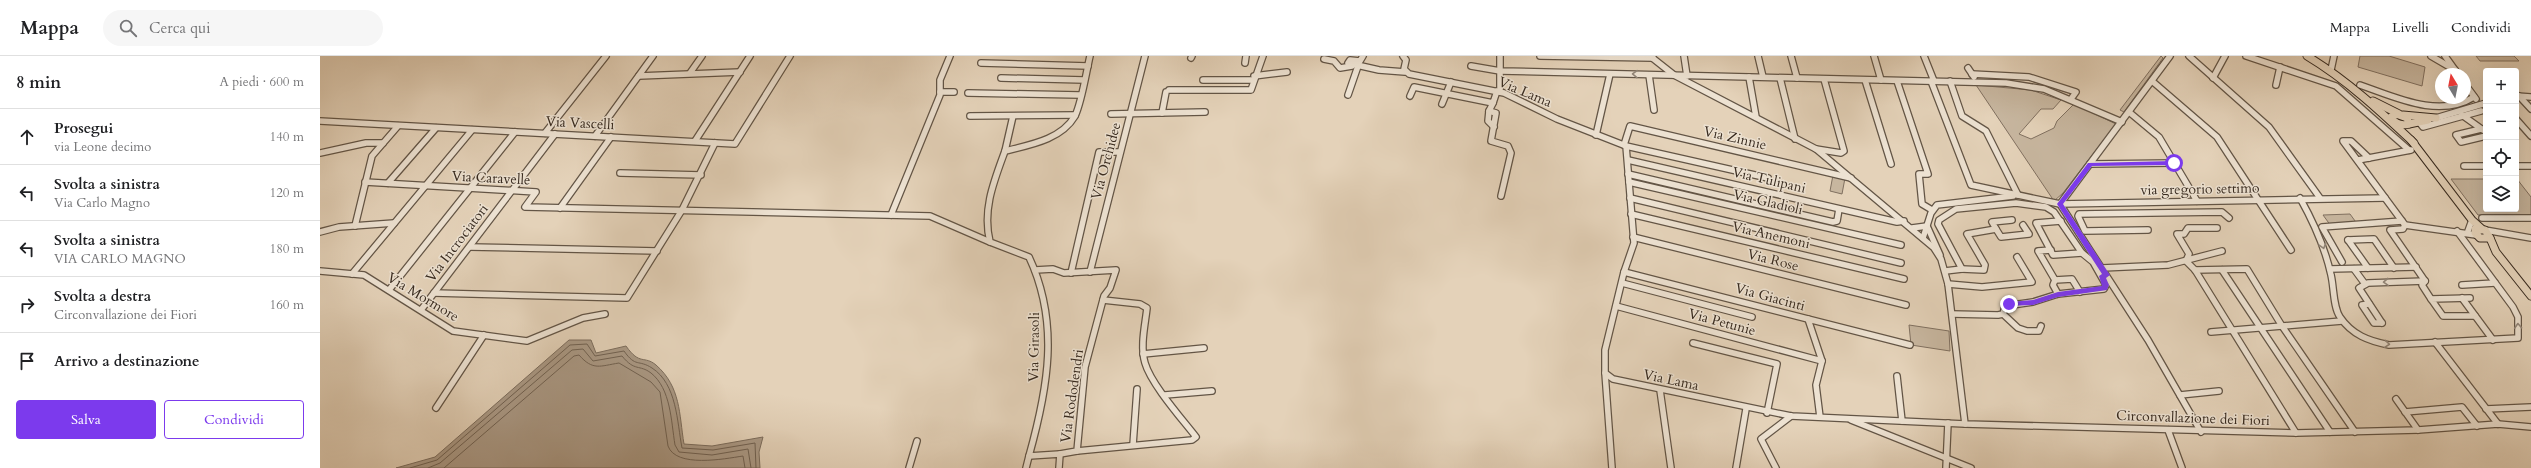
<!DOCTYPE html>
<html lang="it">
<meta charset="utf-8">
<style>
:root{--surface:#fff;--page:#f6f6f6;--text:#202124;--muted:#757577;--line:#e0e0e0;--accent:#7c3aed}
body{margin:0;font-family:Cardo,serif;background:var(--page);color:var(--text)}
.controls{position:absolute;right:12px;top:12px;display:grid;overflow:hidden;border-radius:4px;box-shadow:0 4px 16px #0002}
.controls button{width:36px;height:36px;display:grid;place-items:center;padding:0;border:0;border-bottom:1px solid var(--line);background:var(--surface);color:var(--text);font:20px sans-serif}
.compass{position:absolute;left:2115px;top:12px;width:36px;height:36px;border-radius:50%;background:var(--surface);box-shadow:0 4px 16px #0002;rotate:350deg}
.stop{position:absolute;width:12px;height:12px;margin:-9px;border:3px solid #7c3aed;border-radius:50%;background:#fff}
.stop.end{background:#7c3aed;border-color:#fff;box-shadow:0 1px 4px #0008}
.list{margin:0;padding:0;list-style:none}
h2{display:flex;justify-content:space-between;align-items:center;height:52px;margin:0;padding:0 16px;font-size:17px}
h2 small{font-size:13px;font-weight:400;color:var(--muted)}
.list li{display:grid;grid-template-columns:26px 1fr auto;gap:12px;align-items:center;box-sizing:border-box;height:56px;padding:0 16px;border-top:1px solid var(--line)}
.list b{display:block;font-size:15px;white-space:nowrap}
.list p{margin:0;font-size:13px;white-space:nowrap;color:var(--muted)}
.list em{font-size:13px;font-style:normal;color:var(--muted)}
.actions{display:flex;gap:8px;padding:12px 16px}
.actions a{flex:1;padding:9px 0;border:1px solid var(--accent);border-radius:4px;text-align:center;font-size:14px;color:var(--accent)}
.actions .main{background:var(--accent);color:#fff}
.icon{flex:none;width:22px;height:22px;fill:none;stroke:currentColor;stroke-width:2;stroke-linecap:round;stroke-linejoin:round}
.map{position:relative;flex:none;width:2211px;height:412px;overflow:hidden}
header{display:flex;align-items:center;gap:24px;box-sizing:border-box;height:56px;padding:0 20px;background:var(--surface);border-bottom:1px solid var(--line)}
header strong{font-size:19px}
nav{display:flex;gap:22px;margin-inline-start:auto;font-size:14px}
.search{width:280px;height:36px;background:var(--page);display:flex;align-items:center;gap:10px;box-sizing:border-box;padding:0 14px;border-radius:22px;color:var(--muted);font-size:15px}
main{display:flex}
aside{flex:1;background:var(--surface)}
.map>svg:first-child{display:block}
.green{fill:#c7b69f;stroke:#807060}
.water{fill:#aa9985;stroke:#7c6d5d}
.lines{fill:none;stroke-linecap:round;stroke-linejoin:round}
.shore{stroke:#716252;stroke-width:1}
.minor-casing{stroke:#635546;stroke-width:8}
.major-casing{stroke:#382b20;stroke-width:9}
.minor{stroke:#ede2d2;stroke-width:5.5}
.major{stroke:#e4d2b9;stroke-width:7}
.oneway{stroke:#928679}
.route{fill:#7c3aed}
.labels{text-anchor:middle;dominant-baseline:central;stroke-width:3;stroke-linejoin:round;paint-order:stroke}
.street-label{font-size:14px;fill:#382b20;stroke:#ede2d2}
</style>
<header>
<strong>Mappa</strong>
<div class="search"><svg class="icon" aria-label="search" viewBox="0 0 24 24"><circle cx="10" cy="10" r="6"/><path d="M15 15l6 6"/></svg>Cerca qui</div>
<nav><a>Mappa</a><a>Livelli</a><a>Condividi</a></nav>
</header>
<main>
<aside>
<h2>8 min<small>A piedi · 600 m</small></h2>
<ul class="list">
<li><svg class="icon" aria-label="ahead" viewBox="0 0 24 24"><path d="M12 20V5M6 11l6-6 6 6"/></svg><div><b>Prosegui</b><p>via Leone decimo</p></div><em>140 m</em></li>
<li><svg class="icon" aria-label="left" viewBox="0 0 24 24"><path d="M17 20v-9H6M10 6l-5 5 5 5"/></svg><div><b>Svolta a sinistra</b><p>Via Carlo Magno</p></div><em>120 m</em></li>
<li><svg class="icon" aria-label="left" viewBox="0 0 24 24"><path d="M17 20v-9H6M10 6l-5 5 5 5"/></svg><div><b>Svolta a sinistra</b><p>VIA CARLO MAGNO</p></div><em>180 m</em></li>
<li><svg class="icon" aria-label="right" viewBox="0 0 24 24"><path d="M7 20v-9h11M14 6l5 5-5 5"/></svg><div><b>Svolta a destra</b><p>Circonvallazione dei Fiori</p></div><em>160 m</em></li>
<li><svg class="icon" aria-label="arrive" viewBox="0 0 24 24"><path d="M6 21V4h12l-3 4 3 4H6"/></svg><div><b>Arrivo a destinazione</b></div></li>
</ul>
<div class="actions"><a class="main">Salva</a><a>Condividi</a></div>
</aside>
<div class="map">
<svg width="2211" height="412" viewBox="0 0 2211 412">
<rect width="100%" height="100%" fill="#e4d2b9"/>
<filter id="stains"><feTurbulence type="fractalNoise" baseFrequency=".005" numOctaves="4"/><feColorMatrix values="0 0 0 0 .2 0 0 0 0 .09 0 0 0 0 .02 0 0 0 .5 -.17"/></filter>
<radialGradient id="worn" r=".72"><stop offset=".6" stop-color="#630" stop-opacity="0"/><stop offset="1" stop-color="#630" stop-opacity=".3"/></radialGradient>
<g class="green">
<polygon points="1841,0 1843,2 1804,56 1800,54"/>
<polygon points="2040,0 2069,0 2105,11 2102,30 2038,11"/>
<polygon points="2156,0 2194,0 2199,5 2160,5"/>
<polygon points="1656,29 1711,34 1741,44 1733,53 1721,53 1699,78 1711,83 1734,72 1737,65 1754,48 1796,68 1743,137 1734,145"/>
<polygon points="1513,119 1525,122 1522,138 1510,135"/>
<polygon points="2131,123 2166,123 2166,153 2196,153 2197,123 2211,141 2211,159 2158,159"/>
<polygon points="2030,158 2038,169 2011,170 2003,159"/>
<polygon points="1589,269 1629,275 1630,295 1591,289"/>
</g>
<path class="water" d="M249 284H271L276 297 306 290C320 310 324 299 336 309 361 331 359 358 364 388L392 390 443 381 439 396 440 412H76L115 401Z"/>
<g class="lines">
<g class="shore">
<path d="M90 412 117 404 250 289 267 288 275 300 304 295C316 312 318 303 332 312 357 328 357 366 362 392L393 394 435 387 436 412"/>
<path d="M108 412 120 407 252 294 263 293 273 305 302 300C315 316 319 308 331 317 351 333 351 365 355 389L359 396 392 399 428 393 431 412"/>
<path d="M124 412 254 300 259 299C273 315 280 310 299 307L331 326 340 336 348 390C356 412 404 403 423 400L425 412"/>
</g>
<g class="minor-casing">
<g id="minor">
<polyline points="1043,0 1040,5 1030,4 1028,7 1059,14 1085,16"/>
<polyline points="1083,0 1086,4 1084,13 1089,18 1184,37 1237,63 1306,90 1314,187 1304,216 1285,294 1285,317 1293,323 1471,360 1645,368"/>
<polyline points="1180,0 1180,36"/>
<polyline points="1220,0 1333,2"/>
<polyline points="1330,0 1354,19 1496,93 1614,192 1621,203 1628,228 1645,368 1976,377 2098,374 2178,368 2211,371"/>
<polyline points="1364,0 1367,20"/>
<polyline points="1438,0 1443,21"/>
<polyline points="1471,0 1477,22"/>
<polyline points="1554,0 1561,24"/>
<polyline points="1604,0 1614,25"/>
<polyline points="1850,0 1740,148 1828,284 1881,376"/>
<polyline points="1869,0 1949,71 2000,142"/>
<polyline points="1926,0 2016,30 2089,94"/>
<polyline points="2111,0 2135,14"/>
<polyline points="2125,0 2138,18"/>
<polyline points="871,2 872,0"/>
<polyline points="1004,3 1014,5 1020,12 1032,10"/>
<polyline points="661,7 768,10"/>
<polyline points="925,7 926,0"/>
<polyline points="1151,10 1180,15 1686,27 1724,33 1802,66"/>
<polyline points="1648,12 1654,21"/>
<polyline points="2011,14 2014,0"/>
<polyline points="370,17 382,0"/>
<polyline points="1652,18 1709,21 1756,36 1751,43"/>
<polyline points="1329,19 1334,54"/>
<polyline points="319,20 420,16"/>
<polyline points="934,20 967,16"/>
<polyline points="1429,21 1436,61"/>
<polyline points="681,22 764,24"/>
<polyline points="1460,22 1475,83"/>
<polyline points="1893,22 1905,0"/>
<polyline points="883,24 933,24"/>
<polyline points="1545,24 1571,108"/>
<polyline points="1577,25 1608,118 1599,118 1602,148 1612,154"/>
<polyline points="1611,25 1651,129 1740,148 2065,142"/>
<polyline points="1630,25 1642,60 1666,75 1698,139"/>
<polyline points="1832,25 1897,81 1971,194"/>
<polyline points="2145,28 2156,43"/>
<polyline points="1956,29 1960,11"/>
<path d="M2040 29C2075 41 2119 63 2154 41"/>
<polyline points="849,34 931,34 943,0"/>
<polyline points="620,36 634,36"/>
<polyline points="648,37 760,39"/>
<polyline points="1028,39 1038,10"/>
<polyline points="1090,40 1094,31 1173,47 1177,35"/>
<polyline points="2197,40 2211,41"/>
<polyline points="2199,40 2211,53"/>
<polyline points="1173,47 1169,55 1176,57 1171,85 1188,90 1191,97 1181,140"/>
<polyline points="1122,48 1131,26"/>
<polyline points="1169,55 1168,65 1174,71"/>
<polyline points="1809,56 1839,81 1877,145"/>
<polyline points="842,57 846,36"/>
<polyline points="791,58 885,56"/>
<polyline points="2142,59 2163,74"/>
<polyline points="650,60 755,59"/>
<polyline points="2116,62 2166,47"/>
<polyline points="2196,63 2211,80"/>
<polyline points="0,65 415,88 470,0"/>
<polyline points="2099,66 2103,71 2161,55"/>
<polyline points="2161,73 2136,79 2141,86 2166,80"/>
<polyline points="225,77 286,0"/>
<polyline points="1276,79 1290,18"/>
<polyline points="275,80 333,0"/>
<polyline points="375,85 430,0"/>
<polyline points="1304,89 1310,70 1531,122"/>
<polyline points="1306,90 1448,122"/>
<polyline points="1496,93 1521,97 1524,95 1504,23"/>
<polyline points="685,95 693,60"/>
<polyline points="0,97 46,87 63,87"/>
<polyline points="2049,102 2031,85 2023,85 2085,169 2156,179"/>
<polyline points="1308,104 1577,166 1584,165"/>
<polyline points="2038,104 2091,94"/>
<polyline points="1770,108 1854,107"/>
<polyline points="2144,110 2166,110"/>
<polyline points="2196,110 2211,110"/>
<polyline points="300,117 381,119"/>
<polyline points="1308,118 1513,166 1517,165 1519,153"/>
<polyline points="45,126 216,136 205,151 610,160 670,186"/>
<polyline points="1309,126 1581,189"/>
<polyline points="68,127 116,72"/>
<polyline points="1310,142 1581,207"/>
<path d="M1980 142C1994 167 2005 191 2011 219 2014 231 2013 251 2020 261 2032 279 2049 285 2069 289L2198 282V261L2193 251 2137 175"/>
<polyline points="240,152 291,81"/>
<polyline points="1311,158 1584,223"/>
<polyline points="571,159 620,39 620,24 630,0"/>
<polyline points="2162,162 2211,162"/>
<polyline points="1741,165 1716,167 1733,199 1762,197"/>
<polyline points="2085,169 2083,173 2070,174 2105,225"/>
<polyline points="35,170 52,100 78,70"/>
<polyline points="1592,172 1607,170 1620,199"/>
<polyline points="1897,172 1868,172 1864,178 1857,178 1869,198 1866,205 1875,214 1976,377"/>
<polyline points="1676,173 1681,181 1709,178 1703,169"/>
<polyline points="1828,174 1765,175 1758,160 1759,158 1902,156 1909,162"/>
<polyline points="2165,174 2211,182"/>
<polyline points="2148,175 2152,164"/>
<polyline points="0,176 19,171 74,167"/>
<polyline points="1313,181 1586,249"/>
<polyline points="1603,182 1611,157 1617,149 1693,140"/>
<polyline points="2028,184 2054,183 2074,212"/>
<polyline points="2028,184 2048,212"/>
<polyline points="150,191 337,195"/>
<polyline points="1731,194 1718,195 1735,224 1752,223 1760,236"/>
<polyline points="2022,206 2002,171 2082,165"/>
<polyline points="1782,212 1848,209 1902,195"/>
<polyline points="1642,213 1664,214 1665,209 1647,178 1676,173 1672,166 1692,164"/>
<polyline points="2010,213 2096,211"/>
<polyline points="2034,213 2045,228"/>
<polyline points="715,214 733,213 744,217 796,214 790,232 784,240 765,311 757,395 740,398"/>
<polyline points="1875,214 1927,213 1962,270 2035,376"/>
<polyline points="1902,214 2010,376"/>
<polyline points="0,215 44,219 133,275 207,285 263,262 285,258"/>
<polyline points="1625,215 1642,213 1618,168 1619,164 1636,153 1696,147 1726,151 1734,156 1762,197 1773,206 1786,229 1784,233 1738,238 1713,246 1685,250 1683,258 1678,259 1632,258"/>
<polyline points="770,216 825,0"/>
<polyline points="1304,216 1590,289"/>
<polyline points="751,217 779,96 800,96"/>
<polyline points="32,218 152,74"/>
<polyline points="1735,224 1733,229 1738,238"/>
<polyline points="2105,225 2102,229 2111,243"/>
<polyline points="1302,227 1432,261"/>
<polyline points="1628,228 1662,231 1712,226 1697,201"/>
<polyline points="2142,229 2175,227"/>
<polyline points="69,234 195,76"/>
<polyline points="114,237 307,242 362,154 395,87"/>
<polyline points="2142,242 2173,284"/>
<polyline points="2150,242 2111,243 2123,260 2155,260"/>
<polyline points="2049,248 2042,249 2054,267 2062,267"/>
<polyline points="1296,250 1502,305"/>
<polyline points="101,254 235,78"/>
<polyline points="1683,258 1698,272 1707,275 1719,275 1721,270"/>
<polyline points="1488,263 1502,305 1496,329 1500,361"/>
<polyline points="2062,267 2039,232 2048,227 2105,225"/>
<polyline points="1891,276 2022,265"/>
<polyline points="2115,286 2178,368"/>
<polyline points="1373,287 1457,308 1447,357"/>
<polyline points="823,298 884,292"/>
<polyline points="1285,317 1292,412"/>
<polyline points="1577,320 1582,365"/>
<polyline points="1340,334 1351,412"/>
<polyline points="845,339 892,335"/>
<polyline points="1860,339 1899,335"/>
<polyline points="2076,343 2098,374"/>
<polyline points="116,352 164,279"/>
<polyline points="2166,353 2211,351"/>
<polyline points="2085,356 2142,351 2157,370"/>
<polyline points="1531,364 1651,412"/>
<polyline points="1848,374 1862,412"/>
<polyline points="813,389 817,333"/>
<path d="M757 395 872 384 876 381C862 363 831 328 825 307 820 290 825 270 827 252L820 248 783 244"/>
<polyline points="589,412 597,385"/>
<polyline points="706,412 709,400"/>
<path d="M739 412 740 398 709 400C728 332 740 267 709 201L670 186C662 154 674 125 685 95 709 89 741 84 755 60 762 45 766 17 770 0"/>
<polyline points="1416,412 1426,353"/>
<polyline points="1456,412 1441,383 1471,360"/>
<polyline points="1626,412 1628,367"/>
</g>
</g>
<g class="major-casing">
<g id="major">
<path d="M1987 0C2027 24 2060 55 2094 87"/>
<polyline points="2053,45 2079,58"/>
<path d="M2076 58 2087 62 2089 68C2081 70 2075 68 2071 61Z"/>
<polyline points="2083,59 2116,62"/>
<polyline points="2089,68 2108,64"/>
<polyline points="2091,84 2152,164 2162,173"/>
<polygon points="2155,173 2165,174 2170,182 2160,182 2155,177"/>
<polyline points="2170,182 2176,196 2211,240"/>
</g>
</g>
<use href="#minor" class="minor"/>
<use href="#major" class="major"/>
</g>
<defs><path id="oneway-chevron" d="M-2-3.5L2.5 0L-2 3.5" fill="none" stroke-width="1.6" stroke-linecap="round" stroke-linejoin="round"/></defs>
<g class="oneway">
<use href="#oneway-chevron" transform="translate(1315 18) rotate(-179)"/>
<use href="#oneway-chevron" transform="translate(2003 190) rotate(74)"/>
<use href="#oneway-chevron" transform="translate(2066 226) rotate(177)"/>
<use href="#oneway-chevron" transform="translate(2198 270) rotate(-93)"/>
<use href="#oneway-chevron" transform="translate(2067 288) rotate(5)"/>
</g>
<polygon class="route" points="1854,105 1857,107 1854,109 1772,110 1743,148 1790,219 1786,222 1789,229 1787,234 1738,241 1713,249 1686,250 1689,246 1713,244 1738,236 1782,230 1779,220 1782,218 1737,148 1768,107"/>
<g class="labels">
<g class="street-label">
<text transform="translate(1205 36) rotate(23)">Via Lama</text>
<text transform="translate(260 67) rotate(3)">Via Vascelli</text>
<text transform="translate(1415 82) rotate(13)">Via Zinnie</text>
<text transform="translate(786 105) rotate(-75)">Via Orchidee</text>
<text transform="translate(171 122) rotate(3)">Via Caravelle</text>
<text transform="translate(1449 124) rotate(13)">Via Tulipani</text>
<text transform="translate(1880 133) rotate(-1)">via gregorio settimo</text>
<text transform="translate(1448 146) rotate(13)">Via Gladioli</text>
<text transform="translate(1451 179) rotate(13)">Via Anemoni</text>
<text transform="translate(137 187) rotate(-53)">Via Incrociatori</text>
<text transform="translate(1453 204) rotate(14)">Via Rose</text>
<text transform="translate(103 241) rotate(31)">Via Mormore</text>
<text transform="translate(1450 241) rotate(15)">Via Giacinti</text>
<text transform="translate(1402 266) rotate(15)">Via Petunie</text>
<text transform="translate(714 291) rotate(-89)">Via Girasoli</text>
<text transform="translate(1351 324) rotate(12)">Via Lama</text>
<text transform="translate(752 340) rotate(-82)">Via Rododendri</text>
<text transform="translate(1873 362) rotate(2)">Circonvallazione dei Fiori</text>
</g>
</g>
<rect width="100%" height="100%" filter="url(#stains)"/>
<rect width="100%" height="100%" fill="url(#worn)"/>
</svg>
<div class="controls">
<button>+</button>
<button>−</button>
<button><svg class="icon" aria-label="locate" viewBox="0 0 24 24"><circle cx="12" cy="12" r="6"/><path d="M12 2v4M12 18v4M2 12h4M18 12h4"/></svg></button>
<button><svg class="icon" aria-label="layers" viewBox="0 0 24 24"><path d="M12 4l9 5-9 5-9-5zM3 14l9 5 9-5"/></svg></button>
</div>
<svg class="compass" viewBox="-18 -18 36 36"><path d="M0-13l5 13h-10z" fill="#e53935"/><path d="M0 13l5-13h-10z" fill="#757577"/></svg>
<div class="stop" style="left:1854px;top:107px"></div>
<div class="stop end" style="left:1689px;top:248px"></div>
</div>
</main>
